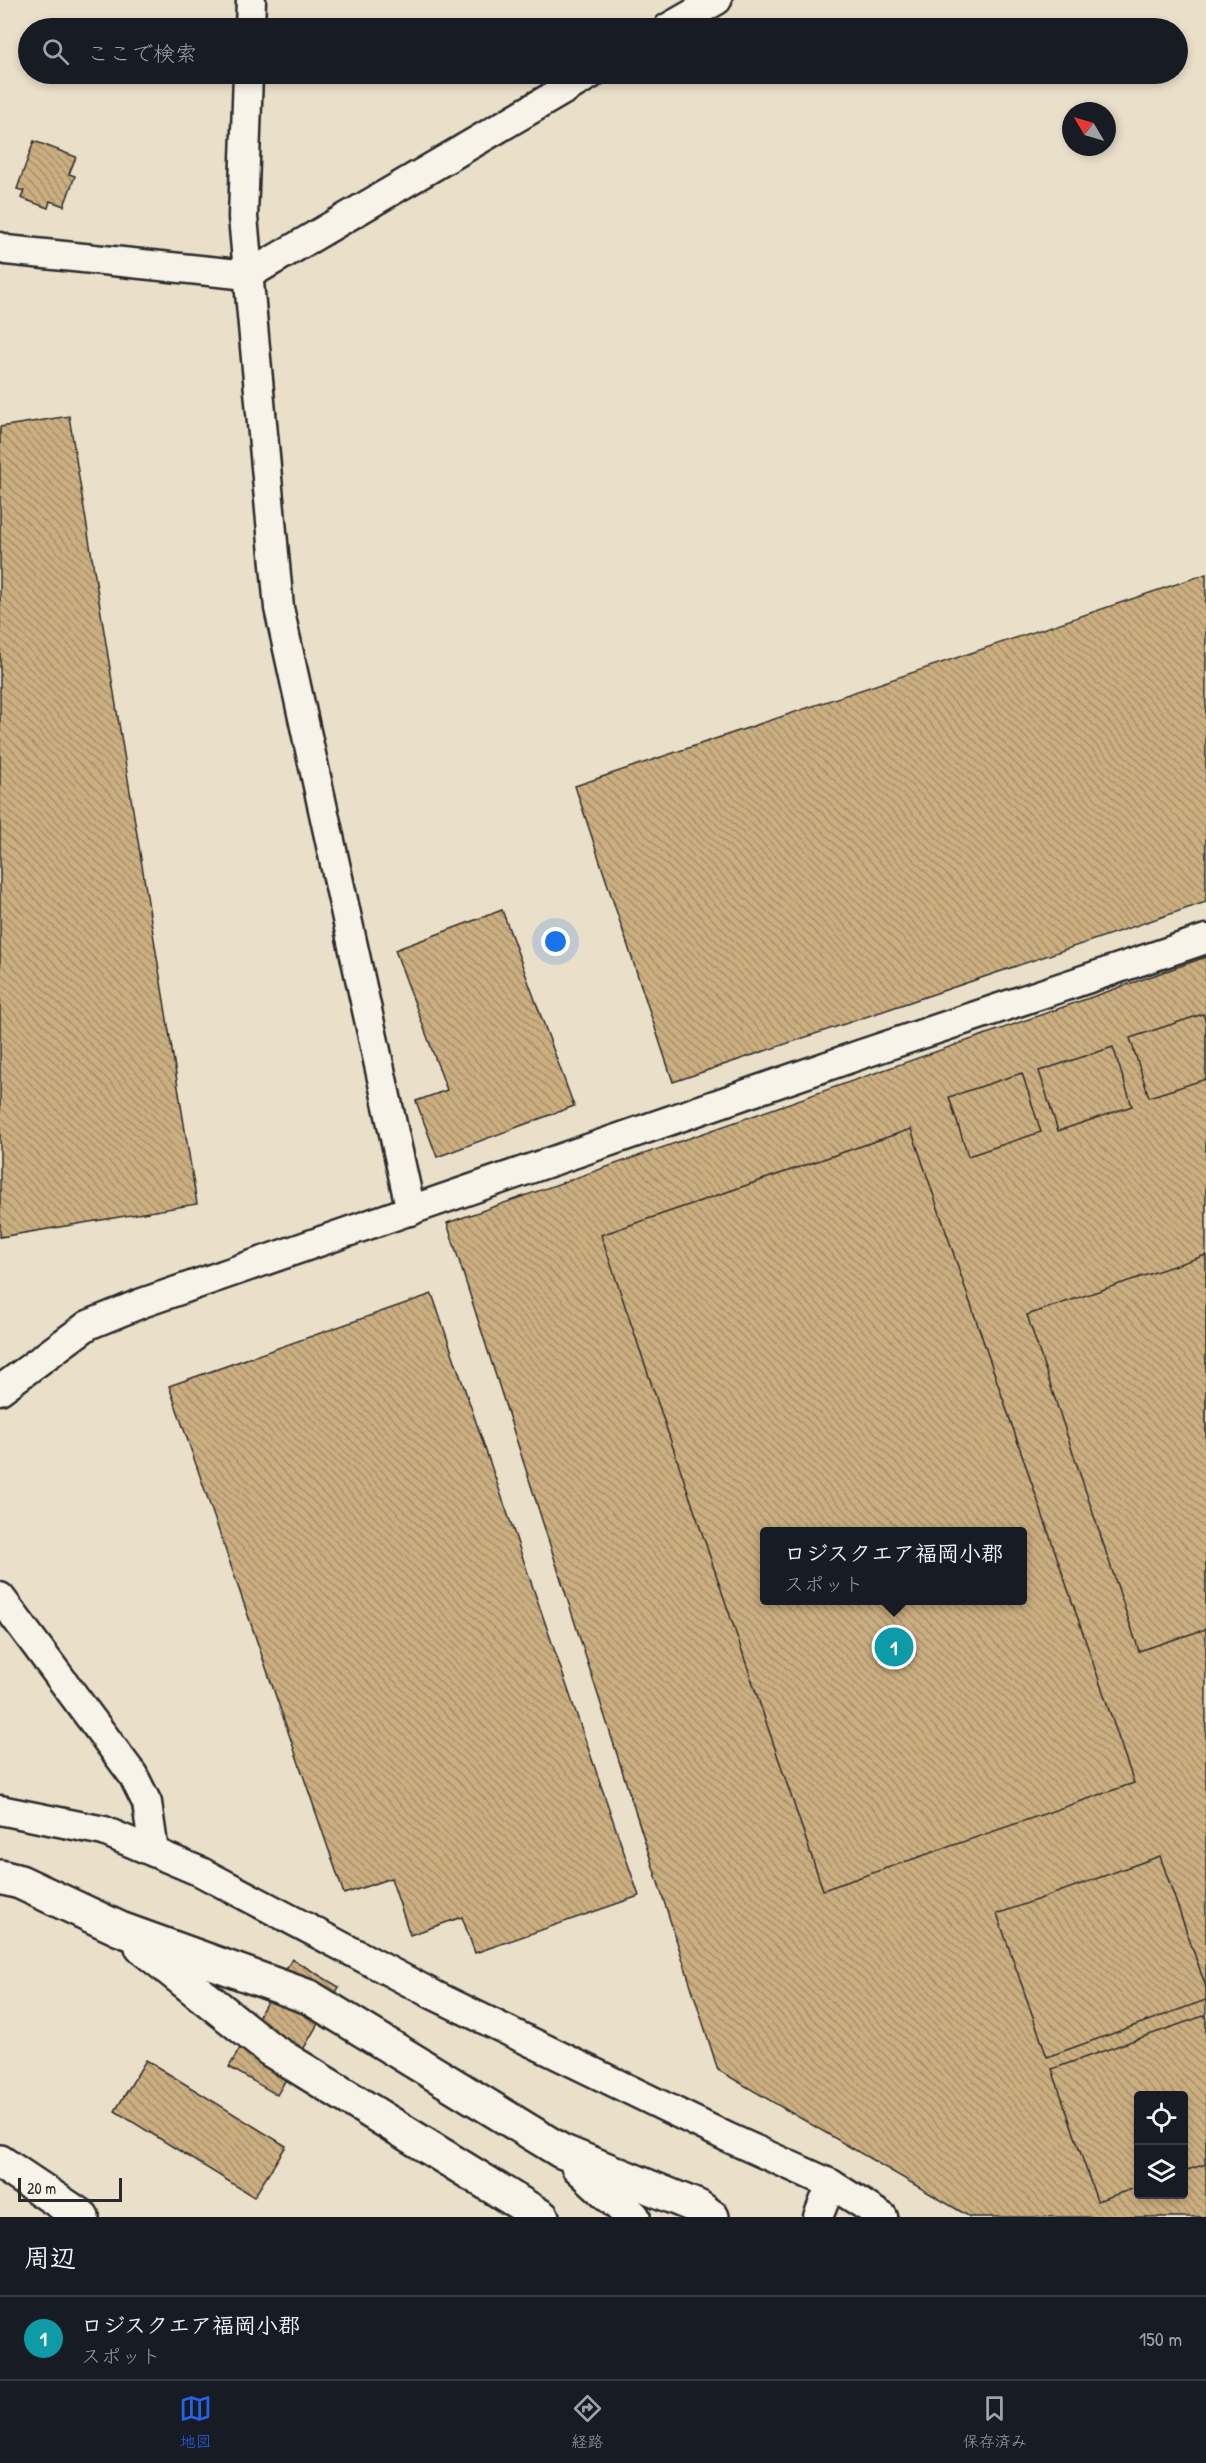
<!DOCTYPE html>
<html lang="ja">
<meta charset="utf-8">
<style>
:root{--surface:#171b24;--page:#20242c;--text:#f1f3f6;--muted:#9ea1a6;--line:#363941;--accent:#2563eb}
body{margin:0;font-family:"Patrick Hand","Klee One",sans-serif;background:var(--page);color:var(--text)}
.controls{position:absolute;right:18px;bottom:18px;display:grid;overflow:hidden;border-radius:6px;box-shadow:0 3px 9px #0003}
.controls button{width:54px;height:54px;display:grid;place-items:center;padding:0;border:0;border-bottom:2px solid var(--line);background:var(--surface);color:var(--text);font:30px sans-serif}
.compass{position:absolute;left:1062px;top:102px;width:54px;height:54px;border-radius:50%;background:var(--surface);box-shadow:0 3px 9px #0003;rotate:308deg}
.scale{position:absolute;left:18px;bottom:15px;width:104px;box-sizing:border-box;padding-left:6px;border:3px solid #2b2b2b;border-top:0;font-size:16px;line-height:21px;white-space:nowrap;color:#2b2b2b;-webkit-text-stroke:4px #f7f3e8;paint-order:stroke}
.you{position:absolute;left:556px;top:942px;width:21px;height:21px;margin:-15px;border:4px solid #fff;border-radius:50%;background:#1a73e8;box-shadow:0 0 0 9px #1a73e833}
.badge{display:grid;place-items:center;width:39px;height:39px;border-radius:50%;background:var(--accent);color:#fff;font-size:20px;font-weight:700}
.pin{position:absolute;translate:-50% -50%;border:3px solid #fff;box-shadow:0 2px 6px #0006}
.popup{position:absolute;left:760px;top:1527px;width:267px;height:78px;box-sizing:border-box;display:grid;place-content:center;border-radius:6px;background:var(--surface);filter:drop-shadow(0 2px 4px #0005);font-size:20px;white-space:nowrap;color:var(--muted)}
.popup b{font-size:22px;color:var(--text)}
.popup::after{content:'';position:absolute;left:50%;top:100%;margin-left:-12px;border:12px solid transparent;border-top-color:var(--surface)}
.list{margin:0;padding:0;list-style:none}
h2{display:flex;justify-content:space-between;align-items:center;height:78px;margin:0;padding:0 24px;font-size:26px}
h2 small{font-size:20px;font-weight:400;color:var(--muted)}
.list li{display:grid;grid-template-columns:39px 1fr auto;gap:18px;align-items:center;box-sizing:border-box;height:84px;padding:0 24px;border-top:2px solid var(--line)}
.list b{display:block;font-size:22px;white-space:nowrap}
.list p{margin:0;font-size:20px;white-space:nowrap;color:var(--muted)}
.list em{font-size:20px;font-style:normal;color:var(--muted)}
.icon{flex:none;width:33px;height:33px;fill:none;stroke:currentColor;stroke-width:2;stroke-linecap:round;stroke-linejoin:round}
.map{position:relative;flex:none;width:1206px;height:2217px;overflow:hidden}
.search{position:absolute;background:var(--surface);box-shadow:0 3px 9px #0003;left:18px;right:18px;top:18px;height:66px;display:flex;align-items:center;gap:15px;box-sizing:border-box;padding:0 21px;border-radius:33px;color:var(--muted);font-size:22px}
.sheet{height:162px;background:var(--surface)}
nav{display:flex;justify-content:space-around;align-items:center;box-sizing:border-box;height:84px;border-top:2px solid var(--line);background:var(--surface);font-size:16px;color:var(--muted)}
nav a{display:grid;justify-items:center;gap:3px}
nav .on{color:var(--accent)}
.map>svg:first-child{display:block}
.building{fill:url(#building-back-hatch);stroke:#2b2b2b;stroke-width:1.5;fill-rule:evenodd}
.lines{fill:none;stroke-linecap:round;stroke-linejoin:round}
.street-casing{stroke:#2b2b2b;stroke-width:33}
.primary-casing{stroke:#2b2b2b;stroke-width:38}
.highway-casing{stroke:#2b2b2b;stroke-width:38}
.street{stroke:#f7f3e8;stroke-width:28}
.primary{stroke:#f7f3e8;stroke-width:33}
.highway{stroke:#f7f3e8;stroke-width:33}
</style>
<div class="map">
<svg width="1206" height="2217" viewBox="0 0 1206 2217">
<defs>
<pattern id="building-back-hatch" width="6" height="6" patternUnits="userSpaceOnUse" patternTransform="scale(1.5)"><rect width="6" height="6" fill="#ccaf81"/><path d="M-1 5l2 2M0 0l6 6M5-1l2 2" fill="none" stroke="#a68f6a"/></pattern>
</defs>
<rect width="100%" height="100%" fill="#eadfc9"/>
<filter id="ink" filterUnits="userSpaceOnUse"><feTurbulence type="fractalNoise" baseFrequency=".0167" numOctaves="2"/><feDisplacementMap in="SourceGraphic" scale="12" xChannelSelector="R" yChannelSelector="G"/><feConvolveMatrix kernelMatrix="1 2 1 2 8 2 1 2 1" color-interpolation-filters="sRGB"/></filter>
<g filter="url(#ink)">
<g class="building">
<polygon points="34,141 76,157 69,174 75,176 64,206 50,201 48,208 21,198 24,191 17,189"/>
<polygon points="69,416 197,1204 0,1237 0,427"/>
<polygon points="1206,574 1206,902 673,1082 575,786"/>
<polygon points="502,910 574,1106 437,1157 416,1101 447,1090 395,950"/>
<path d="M1206 957V2217H970L718 2070 447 1223ZM765 1532H1023V1600H765ZM1138 2096H1184V2194H1138Z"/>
<polygon points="1203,1014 1206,1023 1206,1079 1149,1097 1130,1038"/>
<polygon points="1113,1047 1132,1106 1058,1131 1039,1071"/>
<polygon points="1022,1073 1041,1132 968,1156 949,1097"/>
<path d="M911 1129 1134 1783 823 1890 601 1235ZM765 1532H1023V1600H765Z"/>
<polygon points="1206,1255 1206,1629 1139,1651 1027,1315"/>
<polygon points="432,1294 639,1896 475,1953 462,1917 410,1935 391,1878 344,1894 169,1386"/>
<polygon points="1160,1856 1206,1987 1206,2000 1047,2057 997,1914"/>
<polygon points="292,1959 339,1987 277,2095 229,2067"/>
<polygon points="1206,2015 1206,2164 1184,2171 1184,2096 1138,2096 1138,2187 1097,2201 1052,2069"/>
<polygon points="146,2060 286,2146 254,2197 115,2111"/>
</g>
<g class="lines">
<g class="street-casing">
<g id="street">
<polyline points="250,28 251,0"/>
<polyline points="668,28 717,0"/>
<polyline points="248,74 243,217 279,608 411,1211"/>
<polyline points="0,247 6,250 248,275 591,74"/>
<polyline points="0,1390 88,1325 142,1303 862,1054 1206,939"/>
<polyline points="0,1597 133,1775 147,1803 154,1852"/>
<polyline points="0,1810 104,1831 201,1872 434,1995 729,2138 831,2184 883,2217"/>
<polyline points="818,2217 831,2184"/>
</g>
</g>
<g class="primary-casing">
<polyline id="primary" points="0,2162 82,2217"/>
</g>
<g class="highway-casing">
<g id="highway">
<polyline points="0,1877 20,1882 120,1929 309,1997 561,2151 698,2207 712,2217"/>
<polyline points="142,1947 271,2050 542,2217"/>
<polyline points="578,2166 633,2217"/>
</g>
</g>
<use href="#street" class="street"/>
<use href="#primary" class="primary"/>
<use href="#highway" class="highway"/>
</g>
</g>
</svg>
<div class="controls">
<button><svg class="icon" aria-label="locate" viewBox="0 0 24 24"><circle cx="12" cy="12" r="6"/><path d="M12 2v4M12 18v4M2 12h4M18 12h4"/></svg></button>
<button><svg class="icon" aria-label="layers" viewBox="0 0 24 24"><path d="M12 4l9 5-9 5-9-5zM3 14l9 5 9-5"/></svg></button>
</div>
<svg class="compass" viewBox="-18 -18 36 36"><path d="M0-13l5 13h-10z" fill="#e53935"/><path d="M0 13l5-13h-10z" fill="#9ea1a6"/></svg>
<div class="scale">20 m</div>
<div class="you"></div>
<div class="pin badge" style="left:894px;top:1647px;background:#0f9aa8">1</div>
<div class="popup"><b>ロジスクエア福岡小郡</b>スポット</div>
<div class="search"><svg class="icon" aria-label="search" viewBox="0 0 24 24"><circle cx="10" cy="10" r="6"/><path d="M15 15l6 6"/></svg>ここで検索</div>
</div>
<section class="sheet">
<h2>周辺<small></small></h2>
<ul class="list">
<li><span class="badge" style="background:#0f9aa8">1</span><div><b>ロジスクエア福岡小郡</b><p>スポット</p></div><em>150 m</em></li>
</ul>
</section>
<nav>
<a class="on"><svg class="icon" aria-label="map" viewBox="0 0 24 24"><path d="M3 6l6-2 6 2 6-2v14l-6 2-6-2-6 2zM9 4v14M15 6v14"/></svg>地図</a>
<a><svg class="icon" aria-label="directions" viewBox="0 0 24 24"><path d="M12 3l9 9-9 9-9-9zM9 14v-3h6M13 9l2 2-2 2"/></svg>経路</a>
<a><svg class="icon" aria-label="saved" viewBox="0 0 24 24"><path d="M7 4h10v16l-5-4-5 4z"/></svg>保存済み</a>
</nav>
